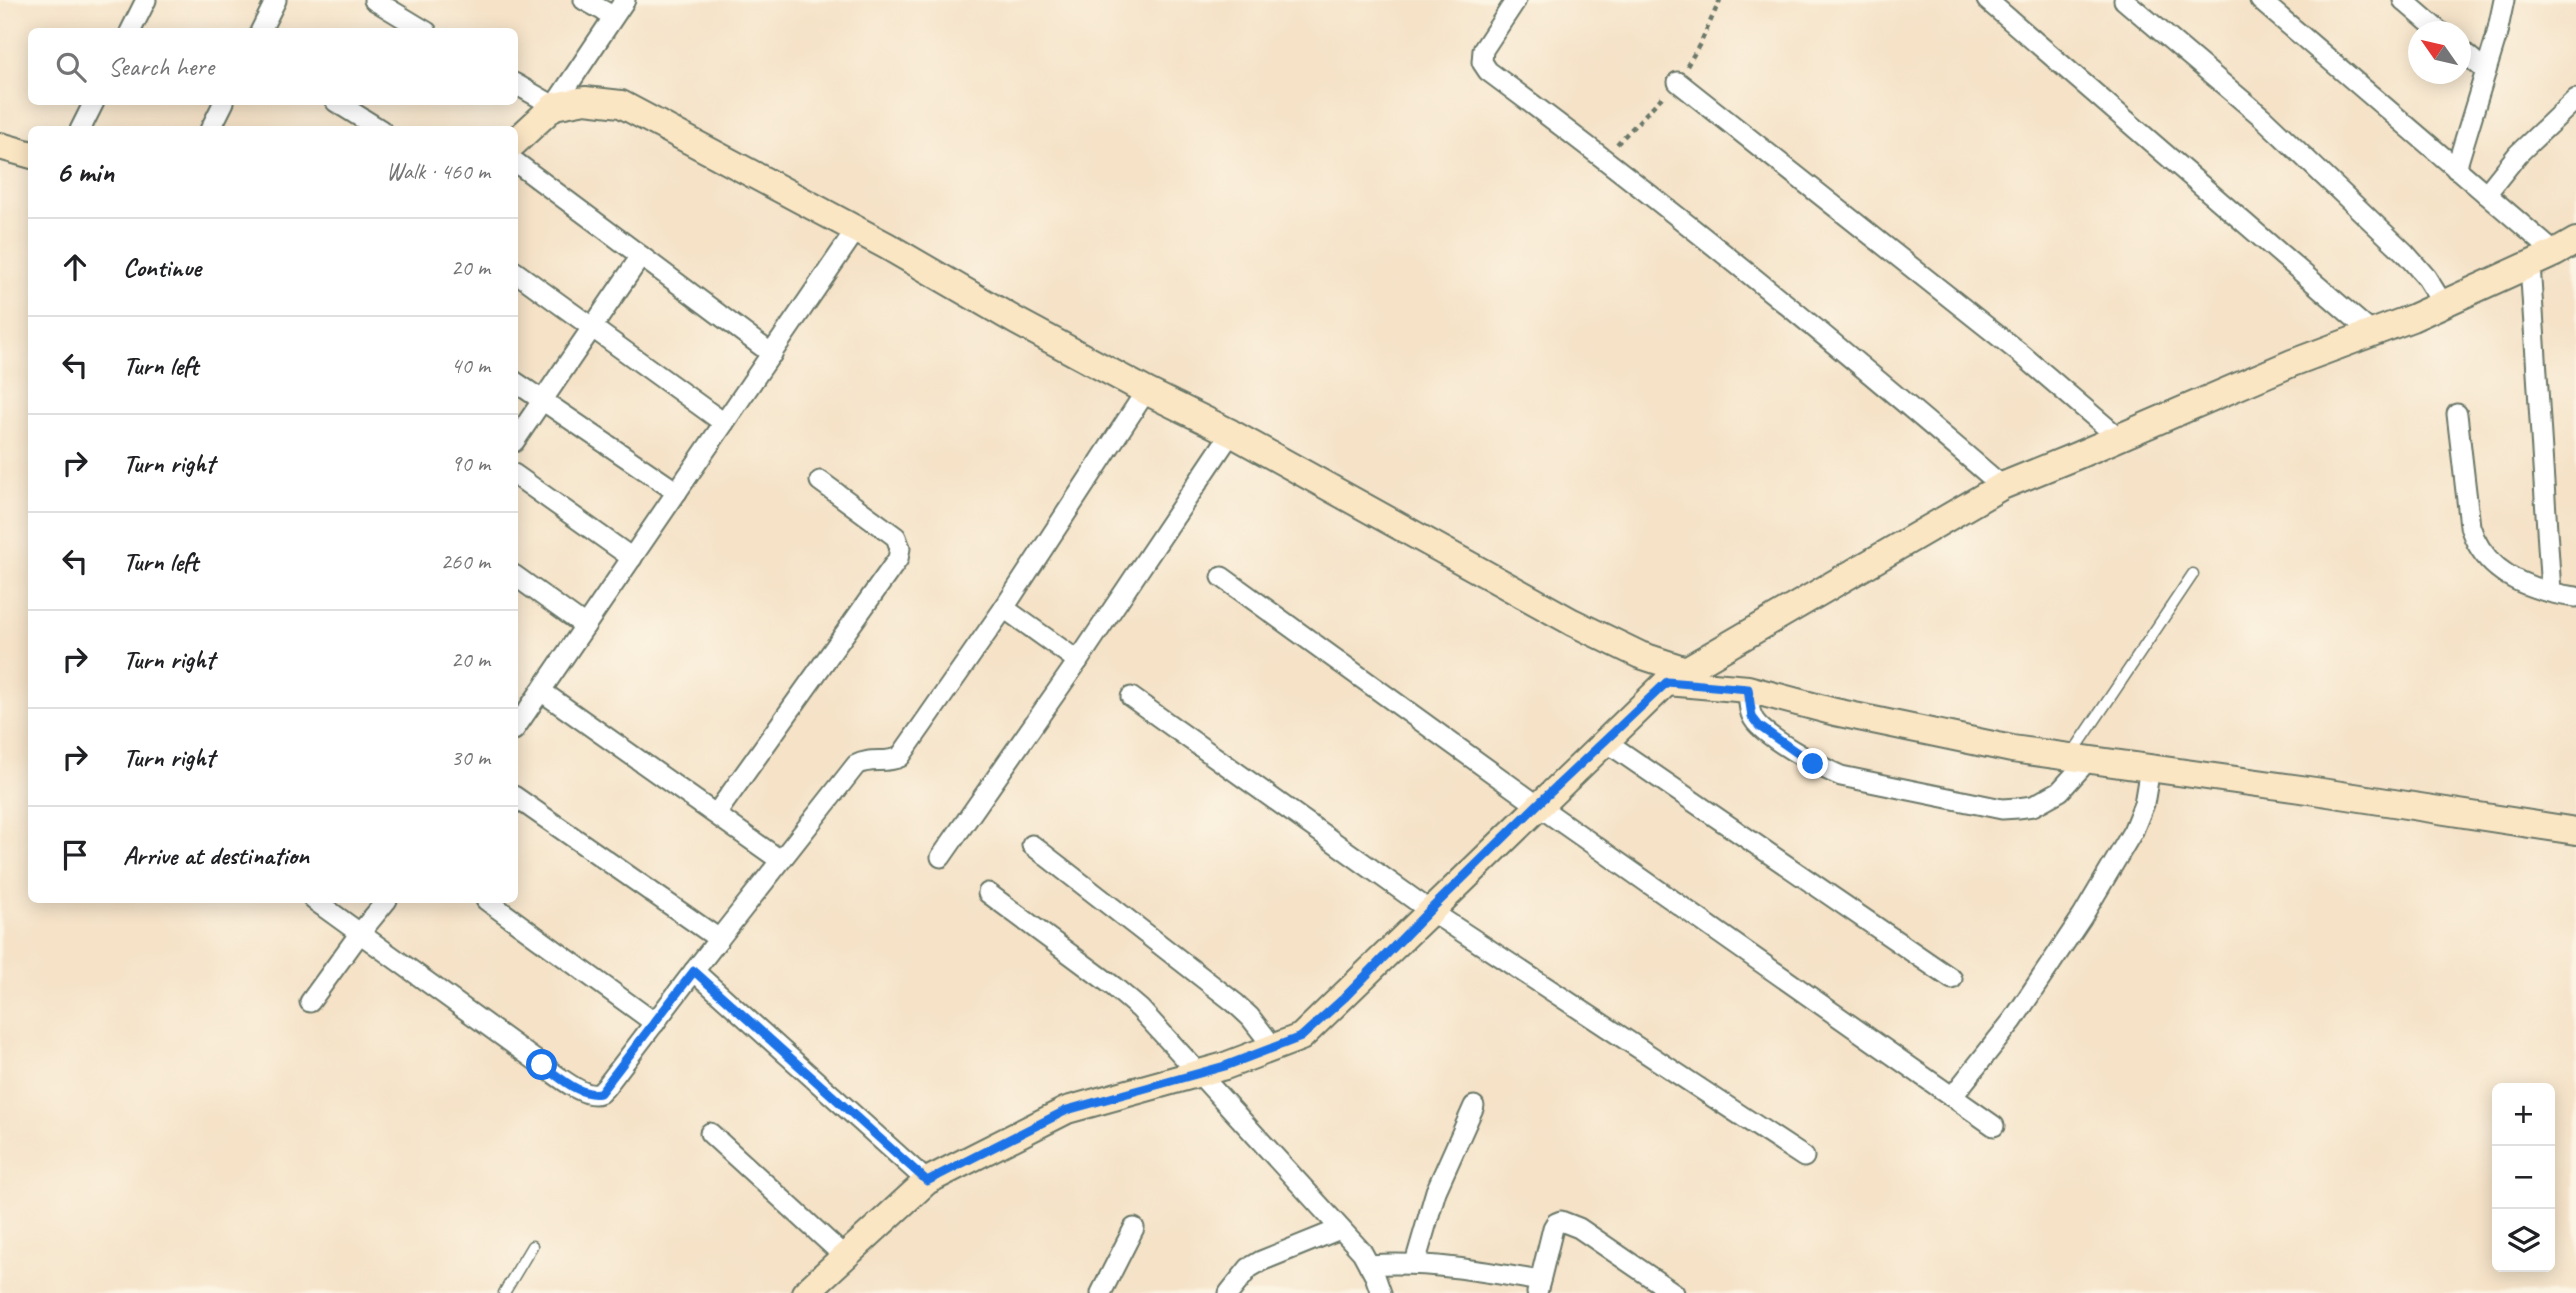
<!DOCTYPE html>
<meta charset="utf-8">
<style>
:root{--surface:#fff;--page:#f2f2f2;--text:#202124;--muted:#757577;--line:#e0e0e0}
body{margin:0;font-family:Caveat,sans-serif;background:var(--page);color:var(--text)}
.controls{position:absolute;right:21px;bottom:21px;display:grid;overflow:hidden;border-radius:10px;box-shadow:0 4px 18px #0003}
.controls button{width:63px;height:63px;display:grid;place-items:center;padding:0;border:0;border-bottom:2px solid var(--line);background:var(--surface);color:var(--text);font:35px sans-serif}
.compass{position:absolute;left:2408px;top:21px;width:63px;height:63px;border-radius:50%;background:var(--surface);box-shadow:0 4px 18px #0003;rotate:304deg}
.stop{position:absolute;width:21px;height:21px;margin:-16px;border:5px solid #1a73e8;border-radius:50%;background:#fff}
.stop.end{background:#1a73e8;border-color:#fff;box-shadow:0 2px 7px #0008}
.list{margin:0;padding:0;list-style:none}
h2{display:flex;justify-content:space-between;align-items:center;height:91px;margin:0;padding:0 28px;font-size:30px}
h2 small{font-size:23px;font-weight:400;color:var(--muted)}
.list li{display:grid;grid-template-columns:46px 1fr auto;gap:21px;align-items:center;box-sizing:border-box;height:98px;padding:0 28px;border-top:2px solid var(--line)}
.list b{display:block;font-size:26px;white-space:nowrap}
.list em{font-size:23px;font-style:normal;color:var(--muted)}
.icon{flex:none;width:38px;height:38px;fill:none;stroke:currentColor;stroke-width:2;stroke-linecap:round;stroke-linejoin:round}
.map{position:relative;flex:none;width:2576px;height:1293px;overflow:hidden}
.search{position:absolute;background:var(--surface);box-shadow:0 4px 18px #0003;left:28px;top:28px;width:490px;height:77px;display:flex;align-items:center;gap:18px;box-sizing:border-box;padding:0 24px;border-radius:10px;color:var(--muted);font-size:26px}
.panel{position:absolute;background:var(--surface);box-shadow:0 4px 18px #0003;left:28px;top:126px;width:490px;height:777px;border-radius:10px}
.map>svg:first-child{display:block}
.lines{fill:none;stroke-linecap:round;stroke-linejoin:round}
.lane-casing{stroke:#6a7767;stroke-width:13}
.street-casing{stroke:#6a7767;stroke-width:23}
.secondary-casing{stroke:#6a7767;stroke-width:30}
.path{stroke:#6a7767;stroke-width:4.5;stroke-dasharray:5 5;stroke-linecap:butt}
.lane{stroke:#fff;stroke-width:10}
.street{stroke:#fff;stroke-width:19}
.secondary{stroke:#fbe6c4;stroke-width:26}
.route{stroke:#1a73e8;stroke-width:9}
</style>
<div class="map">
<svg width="2576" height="1293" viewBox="0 0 2576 1293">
<rect width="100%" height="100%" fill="#fcf5e5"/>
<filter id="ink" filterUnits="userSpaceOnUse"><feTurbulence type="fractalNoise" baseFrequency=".0143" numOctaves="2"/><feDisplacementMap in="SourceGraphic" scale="14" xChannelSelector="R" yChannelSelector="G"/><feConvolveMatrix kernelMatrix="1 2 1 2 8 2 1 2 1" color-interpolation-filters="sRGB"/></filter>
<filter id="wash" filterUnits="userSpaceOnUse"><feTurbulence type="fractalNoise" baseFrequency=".00686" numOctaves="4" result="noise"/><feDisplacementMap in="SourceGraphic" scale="28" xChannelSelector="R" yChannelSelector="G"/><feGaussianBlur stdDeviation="1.57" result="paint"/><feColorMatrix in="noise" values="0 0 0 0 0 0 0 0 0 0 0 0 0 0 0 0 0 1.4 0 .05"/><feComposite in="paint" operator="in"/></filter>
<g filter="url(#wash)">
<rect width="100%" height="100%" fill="#f5e2c7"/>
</g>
<g filter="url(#ink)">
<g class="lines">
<g class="lane-casing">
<g id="lane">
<polyline points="2072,754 2193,574"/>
<polyline points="504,1293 532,1246"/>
</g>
</g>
<g class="street-casing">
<g id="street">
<polyline points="374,0 427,32"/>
<polyline points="584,0 613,16"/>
<path d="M1516 0 1483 50 1482 62 1488 71C1665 202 1835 342 2002 486"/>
<polyline points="1987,0 2372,333"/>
<polyline points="2124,0 2262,117 2405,253 2426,277 2443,304"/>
<polyline points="2260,0 2555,253"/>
<polyline points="2403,0 2440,32"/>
<polyline points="130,32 146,0"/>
<polyline points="260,32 276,0"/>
<polyline points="2460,49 2486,71"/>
<polyline points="1678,82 2021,354 2119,438"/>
<polyline points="514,83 554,106 625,0"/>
<polyline points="336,102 381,130"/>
<polyline points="80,130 94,102"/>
<polyline points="210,130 224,102"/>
<polyline points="514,161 772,354"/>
<polyline points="2456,169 2496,38 2504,0"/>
<polyline points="2486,194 2518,154 2576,99"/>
<polyline points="2530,264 2551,592"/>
<polyline points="514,271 724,423"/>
<polyline points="514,381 677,492"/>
<path d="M2457 414 2470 526C2484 574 2530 591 2576 597"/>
<polyline points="514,442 641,256"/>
<polyline points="514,474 632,558"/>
<polyline points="514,575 585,626"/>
<polyline points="1222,577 1537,805 1994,1126"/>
<polyline points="1004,608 1078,661"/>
<path d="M1748 689C1749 698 1748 708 1752 716 1759 735 1822 768 1841 776L2002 809 2018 808 2033 806 2060 791 2088 760"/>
<polyline points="541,691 780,860"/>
<polyline points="1131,697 1429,910 1804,1157"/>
<polyline points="514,730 856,230"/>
<polyline points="1605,741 1952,979"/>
<polyline points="514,796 719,939 694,971 927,1181"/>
<polyline points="716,814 898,559 900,548 896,537 820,481"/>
<polyline points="1032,845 1235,1003 1250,1017 1274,1048"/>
<polyline points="941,857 1078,661 1231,433"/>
<polyline points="988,893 1113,986 1140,1009 1362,1252 1375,1276 1381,1293"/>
<path d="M314 900 542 1065C554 1073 585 1100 600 1093 601 1092 607 1086 608 1084L694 971"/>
<polyline points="486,900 655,1023"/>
<path d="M719 939 856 765C870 757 886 764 900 757L1004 608 1146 391"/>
<polyline points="310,1002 360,933 387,900"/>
<polyline points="1952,1097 2013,1020 2082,917 2133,831 2144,804 2150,768"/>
<polyline points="710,1133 844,1256"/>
<polyline points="1415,1263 1436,1191 1474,1106"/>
<path d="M1369 1265C1427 1261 1483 1271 1540 1281"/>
<polyline points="1101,1293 1134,1228"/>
<polyline points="1229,1293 1249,1268 1261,1261 1340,1229"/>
<polyline points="1537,1293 1553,1228 1556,1223 1561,1221 1579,1228 1674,1293"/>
</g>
</g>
<g class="secondary-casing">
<g id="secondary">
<polyline points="514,143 554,106 585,100 621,104 887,246 1016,321 1146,391 1231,433 1572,622 1640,655 1686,670"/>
<polyline points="0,146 32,155"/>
<polyline points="1667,682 1748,689 1835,712 2012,749 2315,791 2576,831"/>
<polyline points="805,1293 927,1181 1067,1110 1225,1066 1301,1037 1667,682 1686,670 2002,486 2076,456 2292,363 2412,318 2555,253 2576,241"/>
</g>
</g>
<g class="path">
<polyline points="1687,66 1701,42 1720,0"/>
<polyline points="1617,144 1664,95"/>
</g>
<use href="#lane" class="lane"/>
<use href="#street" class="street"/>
<use href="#secondary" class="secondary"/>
</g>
</g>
<g class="lines" filter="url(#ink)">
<path class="route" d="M542 1065C559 1076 579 1097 600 1093L694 971 927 1181 1067 1110 1225 1066 1301 1037 1344 998 1429 911 1537 805 1667 682 1748 689 1752 717 1759 726 1813 764"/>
</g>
</svg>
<div class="controls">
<button>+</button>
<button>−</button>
<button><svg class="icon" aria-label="layers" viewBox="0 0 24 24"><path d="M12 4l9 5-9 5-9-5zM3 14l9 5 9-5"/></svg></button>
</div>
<svg class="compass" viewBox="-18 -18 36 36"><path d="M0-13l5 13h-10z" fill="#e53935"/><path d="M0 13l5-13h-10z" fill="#757577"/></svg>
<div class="stop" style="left:542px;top:1065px"></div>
<div class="stop end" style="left:1813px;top:764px"></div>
<div class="search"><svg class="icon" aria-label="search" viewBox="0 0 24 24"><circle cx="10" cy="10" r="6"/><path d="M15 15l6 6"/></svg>Search here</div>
<section class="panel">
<h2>6 min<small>Walk · 460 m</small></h2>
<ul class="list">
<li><svg class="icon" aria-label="ahead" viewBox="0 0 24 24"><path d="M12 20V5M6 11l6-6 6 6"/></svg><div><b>Continue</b></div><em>20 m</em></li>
<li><svg class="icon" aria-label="left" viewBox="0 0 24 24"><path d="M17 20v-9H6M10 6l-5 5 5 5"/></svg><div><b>Turn left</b></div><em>40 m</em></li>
<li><svg class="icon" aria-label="right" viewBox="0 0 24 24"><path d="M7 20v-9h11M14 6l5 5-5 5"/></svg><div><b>Turn right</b></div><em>90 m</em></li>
<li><svg class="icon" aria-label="left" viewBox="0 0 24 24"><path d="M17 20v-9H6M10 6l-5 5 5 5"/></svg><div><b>Turn left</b></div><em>260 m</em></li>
<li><svg class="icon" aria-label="right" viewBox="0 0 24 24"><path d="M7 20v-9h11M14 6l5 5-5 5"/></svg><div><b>Turn right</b></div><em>20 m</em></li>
<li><svg class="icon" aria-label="right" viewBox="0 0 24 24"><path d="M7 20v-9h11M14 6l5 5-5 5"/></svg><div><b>Turn right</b></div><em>30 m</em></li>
<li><svg class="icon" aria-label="arrive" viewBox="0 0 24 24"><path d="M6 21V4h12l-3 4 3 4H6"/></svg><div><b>Arrive at destination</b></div></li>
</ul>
</section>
</div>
